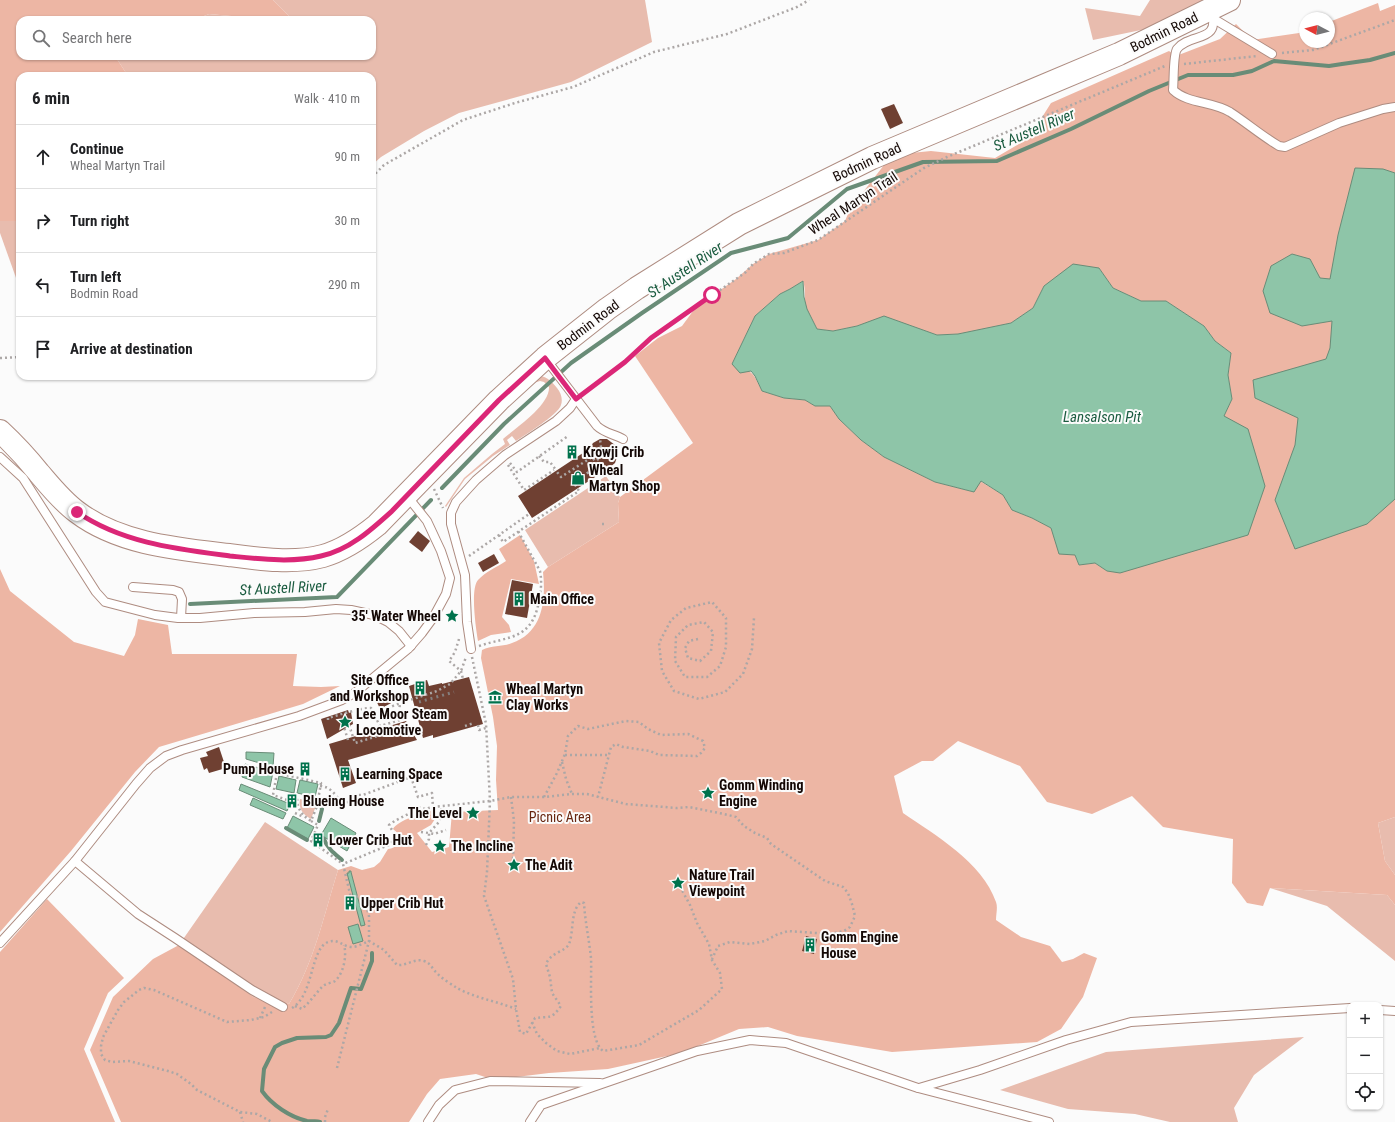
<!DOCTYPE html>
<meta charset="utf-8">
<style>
:root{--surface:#fff;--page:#f2f2f2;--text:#202124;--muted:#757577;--line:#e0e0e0}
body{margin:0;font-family:"Roboto Condensed",sans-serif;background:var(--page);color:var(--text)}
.controls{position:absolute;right:12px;bottom:12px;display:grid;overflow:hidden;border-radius:8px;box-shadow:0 1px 3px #0004}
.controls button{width:36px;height:36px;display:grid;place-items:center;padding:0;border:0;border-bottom:1px solid var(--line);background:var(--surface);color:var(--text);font:20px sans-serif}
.compass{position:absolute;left:1299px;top:12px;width:36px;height:36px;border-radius:50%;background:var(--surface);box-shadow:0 1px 3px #0004;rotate:277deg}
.stop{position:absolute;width:12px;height:12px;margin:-9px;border:3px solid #db2777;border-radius:50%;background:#fff}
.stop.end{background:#db2777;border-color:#fff;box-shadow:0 1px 4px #0008}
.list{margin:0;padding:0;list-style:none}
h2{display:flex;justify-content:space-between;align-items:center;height:52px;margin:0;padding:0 16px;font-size:17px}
h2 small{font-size:13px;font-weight:400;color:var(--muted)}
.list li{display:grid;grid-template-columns:26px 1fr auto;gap:12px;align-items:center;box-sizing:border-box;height:64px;padding:0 16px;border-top:1px solid var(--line)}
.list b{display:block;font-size:15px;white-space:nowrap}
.list p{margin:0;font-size:13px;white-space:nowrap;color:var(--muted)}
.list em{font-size:13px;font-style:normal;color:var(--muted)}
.icon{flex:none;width:22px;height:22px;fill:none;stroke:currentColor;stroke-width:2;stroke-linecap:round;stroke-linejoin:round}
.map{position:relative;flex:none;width:1395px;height:1122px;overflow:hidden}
.search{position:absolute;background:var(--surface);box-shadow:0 1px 3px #0004;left:16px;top:16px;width:360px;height:44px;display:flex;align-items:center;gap:10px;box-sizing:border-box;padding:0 14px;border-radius:12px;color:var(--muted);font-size:15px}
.panel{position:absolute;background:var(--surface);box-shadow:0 1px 3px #0004;left:16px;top:72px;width:360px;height:308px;border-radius:12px}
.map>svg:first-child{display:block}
.green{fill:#e8bcae}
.forest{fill:#edb6a4;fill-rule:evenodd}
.water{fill:#8ec5a8;stroke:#698c77}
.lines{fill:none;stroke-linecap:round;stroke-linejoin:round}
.stream{stroke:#698c77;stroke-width:4}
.building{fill:#6f4032}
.lane-casing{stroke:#ae8c81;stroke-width:10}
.secondary-casing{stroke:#ae8c81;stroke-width:24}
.path{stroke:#aca7a6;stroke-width:2.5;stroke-dasharray:2 3;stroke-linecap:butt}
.lane{stroke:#fff;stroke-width:8}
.secondary{stroke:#fff;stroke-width:22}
.rail{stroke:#847e7d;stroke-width:3;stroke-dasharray:2 4;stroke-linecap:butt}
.route{stroke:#db2777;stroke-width:5}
.labels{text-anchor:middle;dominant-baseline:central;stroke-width:4;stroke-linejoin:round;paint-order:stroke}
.street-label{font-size:14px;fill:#140805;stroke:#fbfbfb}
.poi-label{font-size:14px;font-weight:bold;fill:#140805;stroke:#fbfbfb;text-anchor:start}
.park-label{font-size:14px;fill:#672610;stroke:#fbfbfb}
.water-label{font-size:15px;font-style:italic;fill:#1b5c40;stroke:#fbfbfb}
</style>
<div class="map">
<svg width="1395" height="1122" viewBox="0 0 1395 1122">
<rect width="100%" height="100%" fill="#fbfbfb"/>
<g class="green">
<polygon points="273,0 645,0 652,42 571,82 459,113 424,131 381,157 372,165 372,76 128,76 115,56 372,56 372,20 293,20"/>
<polygon points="1150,0 1213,0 1165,25 1093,40 1085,8 1140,16"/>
<polygon points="209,14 274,20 194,20"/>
<polygon points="0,221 20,221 20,289 0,233"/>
<path d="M540 376C548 377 552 382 557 388 561 393 563 399 561 405 558 415 525 435 516 441L512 436 507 440 510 445 493 456 465 479 446 507 445 506 464 478 492 454 505 444 503 439C517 427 550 405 549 387L544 382 540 381 527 385Z"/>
<polygon points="606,476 620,497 618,503 619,522 548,567 525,530"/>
<path d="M300 799 315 802 316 806 311 819C303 815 298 808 300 799Z"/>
<polygon points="1395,817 1395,875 1385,861 1378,823"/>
<path d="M265 822 338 870C324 915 314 963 289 1004L275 998H255L179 945Z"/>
<polygon points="1270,888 1387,895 1395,905 1395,961 1327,906"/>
<polygon points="1304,1037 1254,1075 1234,1108 1238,1122 1170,1122 1135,1114 1068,1109 1000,1090 1106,1052"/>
</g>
<g class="forest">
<polygon points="0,0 273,0 293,20 274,20 209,14 194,20 20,20 20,56 115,56 128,76 20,76 20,221 0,221"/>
<path d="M1378 3 1380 11 1395 5V817L1378 823 1385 861 1395 875V905L1387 895 1270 888 1263 906 1247 903 1232 883 1233 839 1163 827 1132 796 1092 814 1047 802 1020 766 958 741 933 761H922L894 776 903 813C935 835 982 862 996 902 998 907 996 914 996 920L1021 937 1050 946 1062 962 1073 959 1084 953 1097 958 1083 997 1061 1029 1037 1042 892 1052 797 1036 768 1027 739 1029 681 1053 608 1069 549 1073 500 1079 485 1077 476 1074 440 1079 427 1094 409 1122H121L90 1050 113 997 153 959 179 945 255 998 260 990 289 1004C314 963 324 915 338 870L351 866 362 870 374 867 380 862 388 849C397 848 399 843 401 836L393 829C397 821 423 812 433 811L435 819 431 825 417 833 432 852 449 847 452 812 498 810 496 780 497 746 493 717 481 658 482 650C492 645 503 647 512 643 543 632 546 600 543 572L548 567 619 522 618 503 620 497 693 443 635 356 658 338 682 326 696 307 736 279 753 264 769 254 818 240 845 221 850 209 884 165 911 153 931 151 995 158 1029 138 1051 103 1169 51 1176 56 1220 39 1236 24 1252 40 1299 33 1305 31V42H1329V22ZM1099 268 1113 288 1141 301H1166L1204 326 1215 341 1231 353 1228 375 1232 399 1224 416 1107 571 1095 563 1079 565 1075 555 1055 539 1051 528 1032 518 1012 510 1003 495 980 481 974 492 935 482 884 457 861 440 839 419 830 406H815L805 400 784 398 762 391C752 370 753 372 732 364L755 316 780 294 790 289 803 281C806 289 804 299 806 308 809 315 814 322 817 329L833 331 857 326 884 317 937 335 961 334 1011 323 1033 308 1044 286Z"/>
<path d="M520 535 534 561 539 584 511 579 502 617 509 625 511 632 491 635 478 641C476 629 470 589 478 580 485 572 497 567 506 561L499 549Z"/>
<polygon points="0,569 10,591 74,642 124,656 135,635 138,619 168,625 172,654 297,654 293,686 321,687 340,686 303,704 159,747 135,772 71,851 0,932"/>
<polygon points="47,899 124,978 108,993 84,1049 115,1122 0,1122 0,952"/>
</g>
<g class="water">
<polygon points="1355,168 1383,169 1395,173 1395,499 1367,524 1295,549 1275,500 1295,445 1298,418 1255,398 1253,380 1326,359 1330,348 1332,321 1302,326 1270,313 1263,291 1271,266 1292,254 1310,259 1320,278 1330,279 1338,235"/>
<polygon points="1073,264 1099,268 1113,288 1141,301 1166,301 1204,326 1215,341 1231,353 1228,375 1232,399 1224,416 1248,429 1265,486 1248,535 1120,573 1107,571 1095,563 1079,565 1075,555 1059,554 1051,528 1032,518 1012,510 1003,495 981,481 974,492 935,482 884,457 861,440 839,419 830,406 815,406 805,400 784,398 762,391 755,376 751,371 740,373 732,364 755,316 780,294 790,289 803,281 804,297 807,309 817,329 833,331 857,326 884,316 937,335 958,334 1011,323 1033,308 1044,286"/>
<polygon points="246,752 274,753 273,767 246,759"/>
<polygon points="245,764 273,772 270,787 242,777"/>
<polygon points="279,776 296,780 294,793 276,789"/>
<polygon points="300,780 318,784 315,797 297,793"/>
<polygon points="241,784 290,804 287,811 239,790"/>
<polygon points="253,798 286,813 283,819 250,805"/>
<polygon points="293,816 314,827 308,839 287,828"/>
<polygon points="331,818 356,833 347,851 321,835"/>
<polygon points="349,871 351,871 351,872 365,925 361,926 347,873 349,873"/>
<polygon points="358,924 363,941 353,944 348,927"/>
</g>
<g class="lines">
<g class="stream">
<polyline points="442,488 504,424 571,363 642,313 731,253 788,238 847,189 923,162 997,161 1071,129 1149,91 1188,75 1233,75 1252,71 1274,61 1329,66 1342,64 1370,60 1395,53"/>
<polyline points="190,604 337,597 431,500"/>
<polyline points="319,821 322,809 320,801"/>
<polyline points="286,828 307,840"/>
<path d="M314 840 317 835 324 839C327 848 335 854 342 860"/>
<path d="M320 1122C316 1121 312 1121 307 1121 290 1117 272 1105 262 1091L264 1069 275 1047 282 1043 297 1038 326 1037 331 1035 339 1023 351 988 361 989 372 961V953"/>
</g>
</g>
<g class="building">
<polygon points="894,104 903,123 890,129 881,109"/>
<polygon points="600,439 607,439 615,445 618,454 615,463 609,468 532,518 518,496 589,449 593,443"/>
<polygon points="418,531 430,541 422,552 409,542"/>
<polygon points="494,554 499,563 483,572 478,563"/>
<polygon points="512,580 533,584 527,618 505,614"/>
<polygon points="469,677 483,724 433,738 433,735 423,738 409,686 427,680 429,686 442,683 442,684"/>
<polygon points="391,692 395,701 380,709 376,700"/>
<polygon points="348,710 349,713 351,712 353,724 327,739 321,719"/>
<polygon points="406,721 417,740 348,760 356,783 343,788 329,744"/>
<polygon points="219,747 226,768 209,773 207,768 204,770 200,758 208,756 206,752"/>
<polygon points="806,936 817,939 814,954 802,951"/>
</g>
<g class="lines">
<g class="lane-casing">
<g id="lane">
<path d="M1211 10C1222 44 1190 32 1177 49 1173 55 1174 80 1173 90 1188 104 1212 101 1230 112 1247 123 1262 136 1279 146L1285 147 1339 123 1383 109 1395 107"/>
<polyline points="1214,19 1272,54"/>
<path d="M545 358 597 426C604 433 614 434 623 439"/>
<polyline points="0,457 23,478 96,592 105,602 155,615 178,618 200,618 254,613 305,612 336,609 351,610 374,615 388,622 399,631 411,646"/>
<polyline points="133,587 173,590 179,592 182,599 181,618"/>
<polyline points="471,649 467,622 465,575 451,524 451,513 456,502 476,480 505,455 556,421 570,408 576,399"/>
<polyline points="0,943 75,861"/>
<polyline points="283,1007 252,990 175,938 138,914 75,861 136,784 150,768 166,756 182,750 299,716 342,700 356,692 391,663 408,649 422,633 433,618 446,594 450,578 441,551 427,521 407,496"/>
<polyline points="1380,1010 1395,1011"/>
<polyline points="919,1088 980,1070 1066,1040 1131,1022 1350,1008"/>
<polyline points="428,1122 439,1105 455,1090 490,1081 600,1083"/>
<polyline points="530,1122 541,1105 697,1051 750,1040 786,1043 918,1088 1049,1122"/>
</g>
</g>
<g class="secondary-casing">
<path id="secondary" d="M0 431C14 444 27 458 39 473 51 487 62 501 77 512 119 544 178 549 229 555 259 559 293 564 323 556 344 550 361 538 377 525L499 400 545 358 607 309 637 288 739 224 872 158 1119 54 1229 0"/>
</g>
<g class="path">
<polyline points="1282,53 1313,50 1395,20"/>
<polyline points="1184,64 1257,56"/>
<polyline points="372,177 384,165 463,120 515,103 573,87 654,52 727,34 797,7 809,0"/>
<polyline points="0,358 20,357"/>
<polyline points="584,392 625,362 651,338 736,279 746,272 753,264 769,254 784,253 818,240 924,168 947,157 1165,66"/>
<polyline points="539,456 544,462 550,462 556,470"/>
<polyline points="597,460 602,456 600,439"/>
<polyline points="510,463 517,472 568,436"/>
<polyline points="508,465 524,490 554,470"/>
<polyline points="434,489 443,508"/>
<polyline points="602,524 605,524 605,526"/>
<polyline points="499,535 503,542 579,491 574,483 598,465 592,457 561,477 557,472"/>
<polyline points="469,556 529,514"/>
<polyline points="459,639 455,652 449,661 461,671 463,679"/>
<polyline points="698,639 689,641 685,648 688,658 700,661 711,651 713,632 704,622 688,625 676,637 675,661 685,677 707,677 720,666 726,647 726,618 712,602 686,608 671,620 659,643 662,671 674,691 699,699 725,692 743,674 752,649 754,618"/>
<path d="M479 646C509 636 532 640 539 601 541 591 542 581 540 571L518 531"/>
<path d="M472 657 486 724 490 801 487 872 484 896 513 979 516 1009 520 1032 526 1034 535 1018C550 1016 551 1020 561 1006L552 993 550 977 546 964C551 952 565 952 569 944 574 932 570 911 581 902L584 903C585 921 589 939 591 958 592 978 587 1039 603 1051L639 1045 699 1010 722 989 720 973 712 960 709 944 697 923 690 905 678 883"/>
<polyline points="364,716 375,714 395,705 437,691 450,684 461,671 466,657"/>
<path d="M328 720V718C339 715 360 708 371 708L380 726 400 720 399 713"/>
<polyline points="478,725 479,730 486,728"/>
<polyline points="465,726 474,723"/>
<polyline points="348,740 343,724 348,722 355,743 407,727 404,712 399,713 400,703"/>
<polyline points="565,755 610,755"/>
<polyline points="562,762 566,779 572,794"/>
<path d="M277 773 321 783 317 806 311 821C305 817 301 814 298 806 297 803 298 800 296 797L291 796 287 800 273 795Z"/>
<path d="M320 786C332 787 336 796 343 805L357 795H363L411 777 418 797 432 793 433 807 490 801 511 797H544L572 794H587L626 804 677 808 689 807 724 814 736 817 744 826 755 833 767 838 771 844 825 881 843 887 848 893 852 904 855 916 850 927 844 931 830 934 788 931 776 935 765 941 750 944 730 942 718 946 712 959"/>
<polyline points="511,797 514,821 513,860"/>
<polyline points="544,797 557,773 565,754 568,736 578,726 588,729 626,721 639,722 648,729 661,735 688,734 703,741 705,748 701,753 697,756 659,755 650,751 623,747 616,744 611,747 598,797"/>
<polyline points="295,813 304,817"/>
<polyline points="311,821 318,825 311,841 343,864"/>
<polyline points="421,832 429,833 439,822 442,806"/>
<polyline points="426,845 429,839 429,833 434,834 446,830"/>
<path d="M295 1006 302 1009C310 1002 316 993 323 986 327 983 332 983 335 981 344 973 347 955 344 945"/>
<path d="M292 1008C314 995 310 949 328 942 338 938 343 947 352 947 357 947 364 943 369 941L384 950 397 965C407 966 414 958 424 961 431 963 432 969 437 973 442 979 451 984 457 988 475 998 496 1001 516 1009"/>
<polyline points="272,1012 264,1017 251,1020 227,1022 154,990 144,988 139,990 124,1002 118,1010 103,1037 101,1046 101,1054 105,1060 112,1062 129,1061 168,1071 177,1074 191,1084 197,1090 240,1112 257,1114 272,1122"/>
<polyline points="260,1018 265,1007"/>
<polyline points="532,1022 537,1034 546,1043 557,1051 570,1054 600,1048"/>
<path d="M337 1068 369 941V916L366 905 360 896 351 898 343 864 389 845 393 840 395 835 389 825C399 817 410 815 418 807L425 809 433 807"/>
<polyline points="240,1112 243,1122"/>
<polyline points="325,1122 325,1117 328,1109"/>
</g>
<use href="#lane" class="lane"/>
<use href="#secondary" class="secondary"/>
<polyline class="rail" points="419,702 454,692"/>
</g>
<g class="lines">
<path class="route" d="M77 512C122 543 177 549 230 556 260 559 292 563 321 556 349 550 371 530 392 511L499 400 545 358 576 399 625 362 651 338 712 295"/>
</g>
<defs>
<g id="building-bare" transform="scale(1.08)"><path d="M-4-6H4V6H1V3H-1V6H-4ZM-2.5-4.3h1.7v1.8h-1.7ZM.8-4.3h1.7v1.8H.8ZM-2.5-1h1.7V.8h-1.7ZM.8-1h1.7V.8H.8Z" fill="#00724c" stroke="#fbfbfb" stroke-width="2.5" paint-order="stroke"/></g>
<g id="shop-bare" transform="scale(1.08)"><path d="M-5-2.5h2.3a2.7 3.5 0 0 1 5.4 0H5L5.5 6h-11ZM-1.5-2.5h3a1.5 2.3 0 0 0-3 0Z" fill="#00724c" stroke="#fbfbfb" stroke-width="2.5" paint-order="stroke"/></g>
<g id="sight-bare" transform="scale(1.08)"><path d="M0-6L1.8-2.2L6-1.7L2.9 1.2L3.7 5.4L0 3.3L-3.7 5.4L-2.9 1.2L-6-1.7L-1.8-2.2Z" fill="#00724c" stroke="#fbfbfb" stroke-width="2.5" paint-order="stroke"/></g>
<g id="museum-bare" transform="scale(1.08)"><path d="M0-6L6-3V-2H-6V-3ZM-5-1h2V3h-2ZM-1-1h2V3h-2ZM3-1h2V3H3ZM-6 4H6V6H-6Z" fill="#00724c" stroke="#fbfbfb" stroke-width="2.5" paint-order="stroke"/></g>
</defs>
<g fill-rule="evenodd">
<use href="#building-bare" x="572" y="452"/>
<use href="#shop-bare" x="578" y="478"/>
<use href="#building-bare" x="519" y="599"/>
<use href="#sight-bare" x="452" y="616"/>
<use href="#building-bare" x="420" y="688"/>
<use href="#museum-bare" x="495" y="697"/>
<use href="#sight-bare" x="345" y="722"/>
<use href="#building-bare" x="305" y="769"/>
<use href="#building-bare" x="345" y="774"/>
<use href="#sight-bare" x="708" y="793"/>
<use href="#building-bare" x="292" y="801"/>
<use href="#sight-bare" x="473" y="813"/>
<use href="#building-bare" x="318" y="840"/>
<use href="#sight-bare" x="440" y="846"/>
<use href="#sight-bare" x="514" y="865"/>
<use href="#sight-bare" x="678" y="883"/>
<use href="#building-bare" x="350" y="903"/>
<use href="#building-bare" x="810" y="945"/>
</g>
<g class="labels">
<g class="street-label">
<text transform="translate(1164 32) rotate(-26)">Bodmin Road</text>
<text transform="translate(867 162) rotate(-25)">Bodmin Road</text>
<text transform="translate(853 203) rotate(-33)">Wheal Martyn Trail</text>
<text transform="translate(588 325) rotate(-37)">Bodmin Road</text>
</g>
<g class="poi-label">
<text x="583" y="452">Krowji Crib</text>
<text x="589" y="470">Wheal<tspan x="589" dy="16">Martyn Shop</tspan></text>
<text x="530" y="599">Main Office</text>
<text x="441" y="616" text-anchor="end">35' Water Wheel</text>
<text x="409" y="680" text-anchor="end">Site Office<tspan x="409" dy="16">and Workshop</tspan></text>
<text x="506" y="689">Wheal Martyn<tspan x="506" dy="16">Clay Works</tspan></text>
<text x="356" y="714">Lee Moor Steam<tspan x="356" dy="16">Locomotive</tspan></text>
<text x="294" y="769" text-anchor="end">Pump House</text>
<text x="356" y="774">Learning Space</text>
<text x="719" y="785">Gomm Winding<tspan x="719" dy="16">Engine</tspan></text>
<text x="303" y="801">Blueing House</text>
<text x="462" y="813" text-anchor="end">The Level</text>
<text x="329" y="840">Lower Crib Hut</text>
<text x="451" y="846">The Incline</text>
<text x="525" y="865">The Adit</text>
<text x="689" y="875">Nature Trail<tspan x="689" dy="16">Viewpoint</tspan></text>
<text x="361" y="903">Upper Crib Hut</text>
<text x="821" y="937">Gomm Engine<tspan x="821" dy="16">House</tspan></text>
</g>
<g class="park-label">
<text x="560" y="817">Picnic Area</text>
</g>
<g class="water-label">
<text transform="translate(1034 130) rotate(-23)">St Austell River</text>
<text transform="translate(685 270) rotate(-34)">St Austell River</text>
<text x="1102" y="417">Lansalson Pit</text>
<text transform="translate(283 588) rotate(-3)">St Austell River</text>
</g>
</g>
</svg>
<div class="controls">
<button>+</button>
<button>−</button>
<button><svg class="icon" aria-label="locate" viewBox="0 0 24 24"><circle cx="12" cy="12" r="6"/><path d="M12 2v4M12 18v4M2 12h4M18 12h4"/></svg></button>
</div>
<svg class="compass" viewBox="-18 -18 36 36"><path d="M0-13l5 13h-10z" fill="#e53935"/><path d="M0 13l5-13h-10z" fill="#757577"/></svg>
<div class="stop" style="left:712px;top:295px"></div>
<div class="stop end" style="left:77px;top:512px"></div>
<div class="search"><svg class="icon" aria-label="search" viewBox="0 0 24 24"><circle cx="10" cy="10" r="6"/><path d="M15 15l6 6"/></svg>Search here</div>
<section class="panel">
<h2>6 min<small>Walk · 410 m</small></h2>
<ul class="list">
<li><svg class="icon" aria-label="ahead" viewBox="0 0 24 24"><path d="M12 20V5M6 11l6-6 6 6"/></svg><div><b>Continue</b><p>Wheal Martyn Trail</p></div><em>90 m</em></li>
<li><svg class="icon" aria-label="right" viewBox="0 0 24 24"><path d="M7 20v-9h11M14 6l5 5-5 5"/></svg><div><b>Turn right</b></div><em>30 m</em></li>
<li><svg class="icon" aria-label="left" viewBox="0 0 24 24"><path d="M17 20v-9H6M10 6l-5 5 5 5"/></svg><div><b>Turn left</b><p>Bodmin Road</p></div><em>290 m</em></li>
<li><svg class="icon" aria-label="arrive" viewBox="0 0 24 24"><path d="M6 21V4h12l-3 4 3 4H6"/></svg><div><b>Arrive at destination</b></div></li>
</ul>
</section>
</div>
